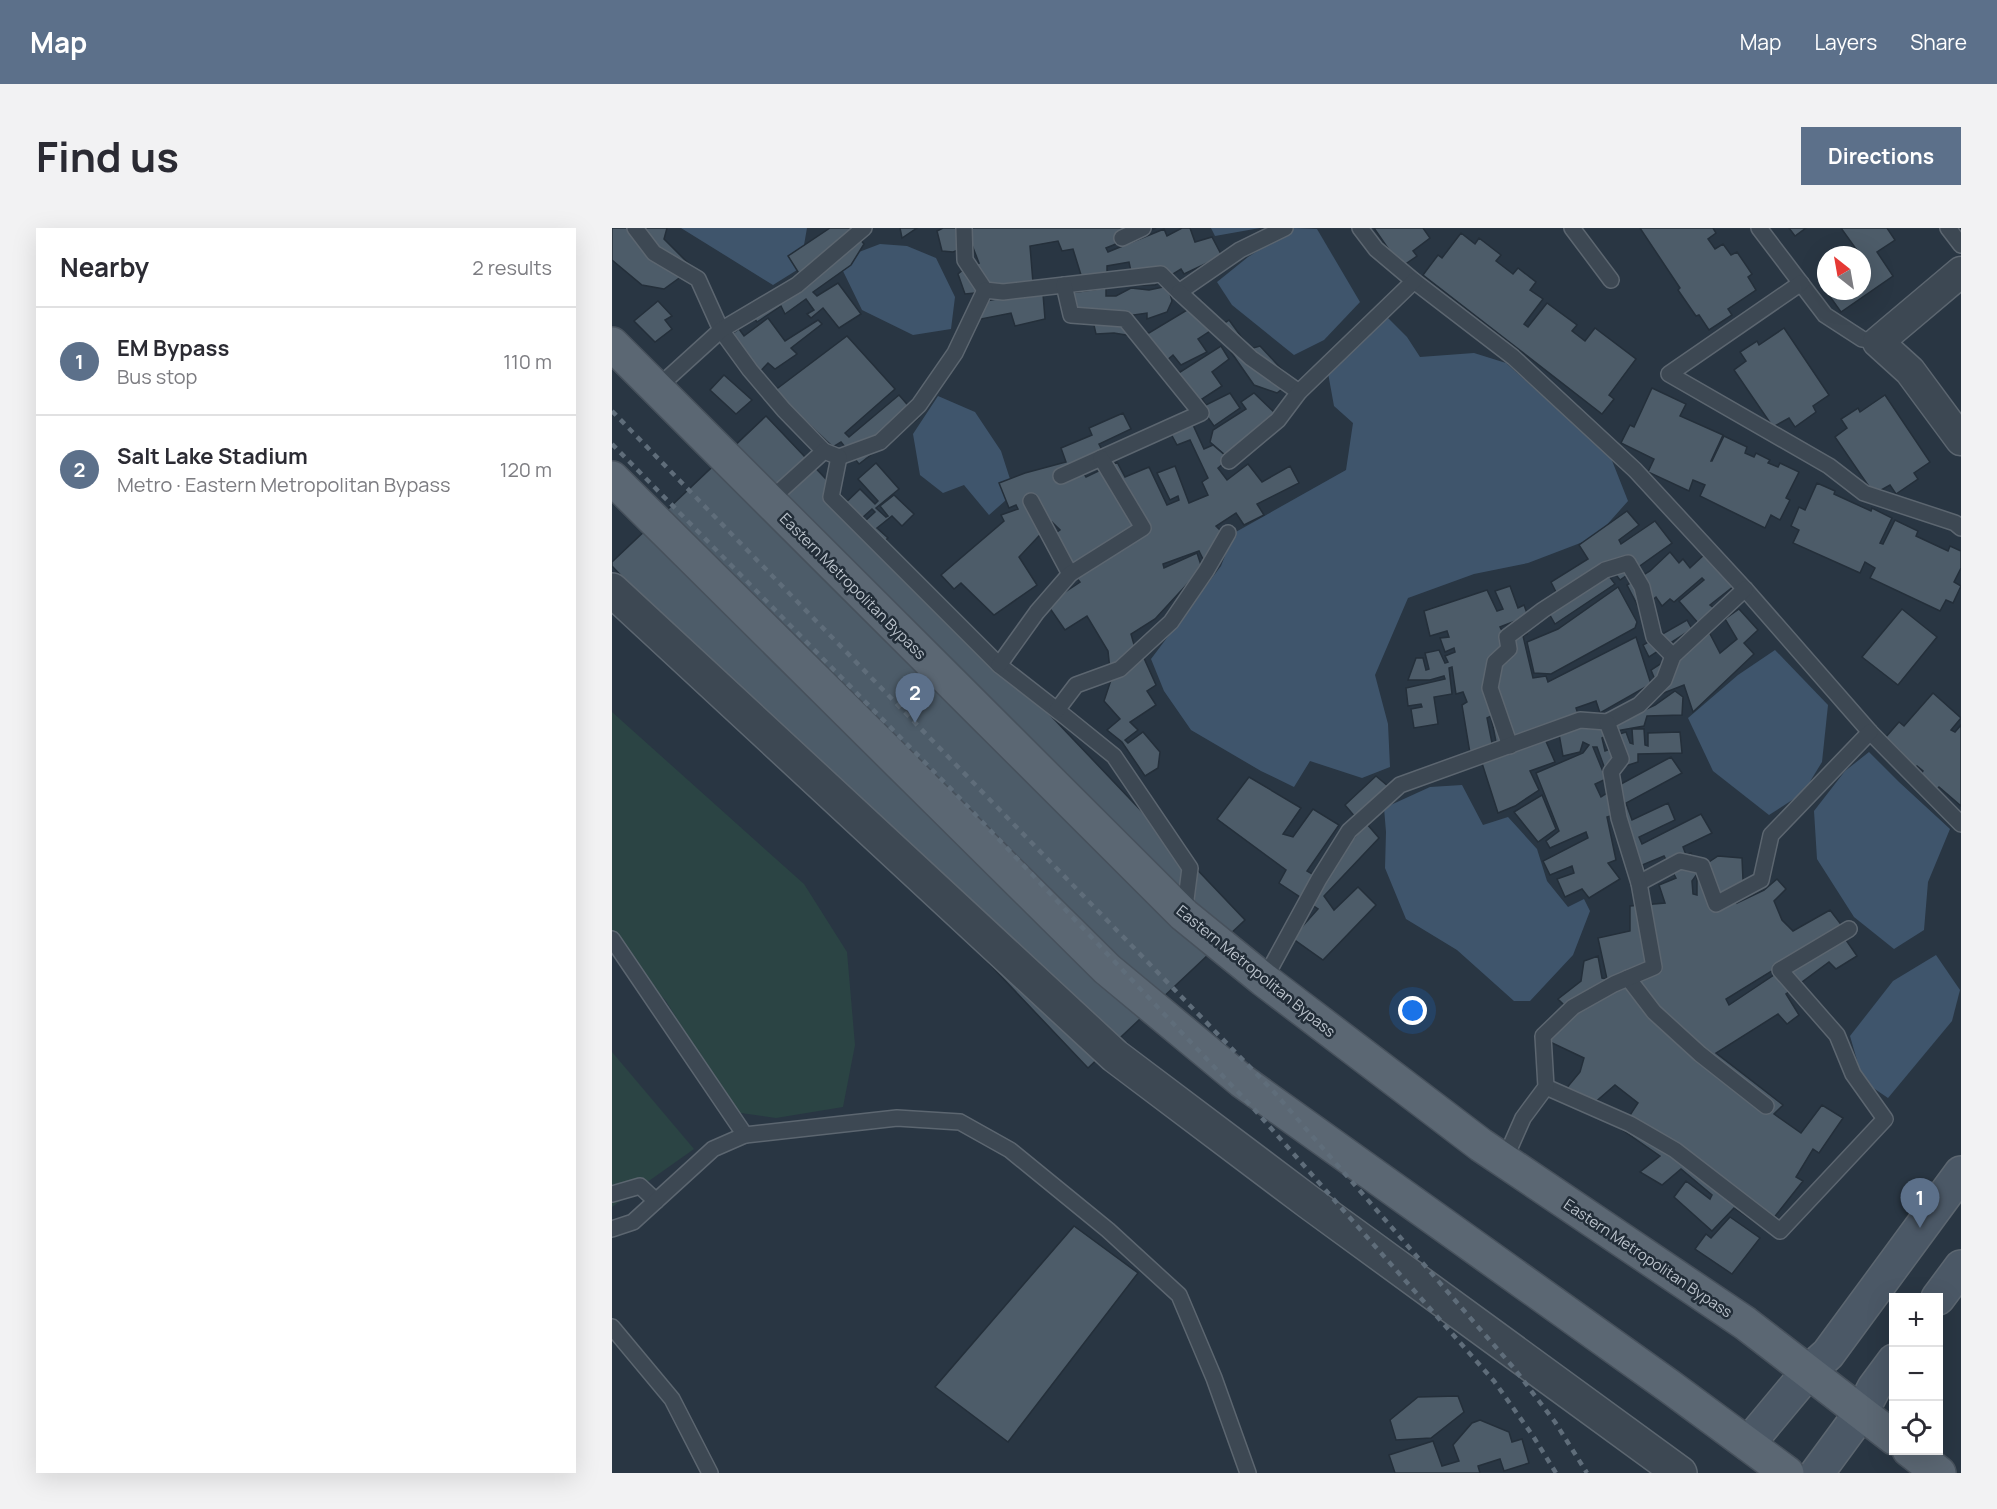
<!DOCTYPE html>
<meta charset="utf-8">
<style>
:root{--surface:#fff;--page:#f2f2f3;--text:#2b2b33;--muted:#7c7c81;--line:#e1e1e2;--accent:#5c708a}
body{margin:0;font-family:Manrope,sans-serif;background:var(--page);color:var(--text)}
.controls{position:absolute;right:18px;bottom:18px;display:grid;overflow:hidden;border-radius:0px;box-shadow:0 6px 24px #0002}
.controls button{width:54px;height:54px;display:grid;place-items:center;padding:0;border:0;border-bottom:2px solid var(--line);background:var(--surface);color:var(--text);font:30px sans-serif}
.compass{position:absolute;left:1205px;top:18px;width:54px;height:54px;border-radius:50%;background:var(--surface);box-shadow:0 6px 24px #0002;rotate:329deg}
.you{position:absolute;left:801px;top:783px;width:21px;height:21px;margin:-15px;border:4px solid #fff;border-radius:50%;background:#1a73e8;box-shadow:0 0 0 9px #1a73e833}
.badge{display:grid;place-items:center;width:39px;height:39px;border-radius:50%;background:var(--accent);color:#fff;font-size:20px;font-weight:700}
.pin{position:absolute;translate:-50% -50px;filter:drop-shadow(0 2px 3px #0008)}
.pin::after{content:'';position:absolute;top:32px;width:21px;height:18px;background:inherit;clip-path:polygon(0 0,100% 0,50% 100%)}
.list{margin:0;padding:0;list-style:none}
h2{display:flex;justify-content:space-between;align-items:center;height:78px;margin:0;padding:0 24px;font-size:26px}
h2 small{font-size:20px;font-weight:400;color:var(--muted)}
.list li{display:grid;grid-template-columns:39px 1fr auto;gap:18px;align-items:center;box-sizing:border-box;height:108px;padding:0 24px;border-top:2px solid var(--line)}
.list b{display:block;font-size:22px;white-space:nowrap}
.list p{margin:0;font-size:20px;white-space:nowrap;color:var(--muted)}
.list em{font-size:20px;font-style:normal;color:var(--muted)}
.icon{flex:none;width:33px;height:33px;fill:none;stroke:currentColor;stroke-width:2;stroke-linecap:round;stroke-linejoin:round}
.map{position:relative;flex:none;width:1349px;height:1245px;overflow:hidden;border-radius:0px}
header{display:flex;align-items:center;gap:36px;box-sizing:border-box;height:84px;padding:0 30px;background:var(--accent);color:#fff}
header strong{font-size:28px}
nav{display:flex;gap:33px;margin-inline-start:auto;font-size:21px}
.intro{display:flex;align-items:center;justify-content:space-between;box-sizing:border-box;height:144px;padding:0 36px}
h1{margin:0;font-size:42px}
.button{padding:15px 27px;border-radius:0px;background:var(--accent);color:#fff;font-size:21px;font-weight:700}
main{display:flex;gap:36px;padding:0 36px}
aside{flex:1;background:var(--surface);border-radius:0px;box-shadow:0 6px 24px #0002}
.map>svg:first-child{display:block}
.green{fill:#2b4444}
.water{fill:#3f556c}
.building{fill:#4d5c69;stroke:#242f3a;stroke-width:1.5}
.lines{fill:none;stroke-linecap:round;stroke-linejoin:round}
.service-casing{stroke:#5c6670;stroke-width:18}
.minor-casing{stroke:#5c6670;stroke-width:33}
.tertiary-casing{stroke:#5c6670;stroke-width:36}
.secondary-casing{stroke:#5c6670;stroke-width:36}
.primary-casing{stroke:#47515c;stroke-width:36}
.service{stroke:#3d4853;stroke-width:15}
.minor{stroke:#3d4853;stroke-width:30}
.tertiary{stroke:#3d4853;stroke-width:33}
.secondary{stroke:#4b5866;stroke-width:33}
.primary{stroke:#5b6773;stroke-width:33}
.rail{stroke:#5f6d7a;stroke-width:4.5;stroke-dasharray:6 6;stroke-linecap:butt}
.labels{text-anchor:middle;dominant-baseline:central;stroke-width:5;stroke-linejoin:round;paint-order:stroke}
.street-label{font-size:15px;fill:#bbc3cc;stroke:#222d38}
</style>
<header>
<strong>Map</strong>
<nav><a>Map</a><a>Layers</a><a>Share</a></nav>
</header>
<div class="intro"><h1>Find us</h1><a class="button">Directions</a></div>
<main>
<aside>
<h2>Nearby<small>2 results</small></h2>
<ul class="list">
<li><span class="badge">1</span><div><b>EM Bypass</b><p>Bus stop</p></div><em>110 m</em></li>
<li><span class="badge">2</span><div><b>Salt Lake Stadium</b><p>Metro · Eastern Metropolitan Bypass</p></div><em>120 m</em></li>
</ul>
</aside>
<div class="map">
<svg width="1349" height="1245" viewBox="0 0 1349 1245">
<rect width="100%" height="100%" fill="#293643"/>
<g class="green">
<polygon points="0,484 192,656 235,724 243,817 231,879 164,890 122,884 54,773 0,716"/>
<polygon points="0,824 82,921 0,979"/>
</g>
<g class="water">
<polygon points="69,0 195,0 192,17 176,28 185,42 161,57"/>
<polygon points="599,0 648,0 603,8"/>
<polygon points="682,0 705,1 748,74 712,112 682,127 620,77 605,54 636,29"/>
<polygon points="268,16 295,18 324,30 343,69 339,101 301,107 250,82 231,43 239,37 247,24"/>
<polygon points="775,89 795,109 808,129 862,125 894,135 999,230 1016,273 984,309 916,335 862,346 796,370 763,447 776,496 778,539 750,550 698,533 682,559 649,543 579,502 552,463 539,431 609,338 622,305 734,242 741,195 722,178 716,145"/>
<polygon points="326,168 363,184 389,223 398,251 387,255 394,272 377,287 352,257 331,265 308,247 301,206"/>
<polygon points="1163,422 1216,477 1210,534 1191,565 1157,587 1101,543 1076,490 1126,447"/>
<polygon points="1257,524 1287,554 1338,601 1316,654 1312,702 1282,721 1242,689 1205,631 1202,583 1233,543"/>
<polygon points="850,557 871,597 896,589 925,621 935,653 956,679 972,671 978,683 961,727 918,773 902,773 845,722 794,691 773,640 774,604 772,580 818,559"/>
<polygon points="1324,727 1348,762 1340,793 1276,870 1251,853 1238,808 1281,753"/>
</g>
<g class="building">
<polygon points="0,0 55,0 52,11 81,40 52,61 30,57 0,32"/>
<polygon points="218,0 239,0 252,16 239,37 201,64 205,68 226,55 249,86 227,100 211,80 199,90 195,86 202,82 194,71 173,86 169,78 145,94 140,87 195,58 176,28"/>
<polygon points="288,0 305,0 290,10"/>
<polygon points="331,0 544,0 494,20 496,24 552,1 555,8 570,0 578,0 583,14 600,9 610,28 572,46 569,41 543,57 522,57 517,34 495,38 495,57 460,50 469,47 461,21 450,23 446,13 418,18 422,67 431,66 433,91 403,98 399,85 364,92 359,76 395,69 393,62 353,66 346,46 358,36 367,35 360,17 341,24 330,23 325,3"/>
<polygon points="762,0 811,0 818,10 801,23 805,28 789,39"/>
<polygon points="1028,0 1101,0 1104,5 1096,11 1103,21 1111,16 1119,27 1125,24 1140,46 1136,49 1144,62 1116,81 1120,87 1097,102 1087,87 1084,88 1066,62 1068,60"/>
<polygon points="1177,0 1194,0 1183,8"/>
<polygon points="1229,0 1275,0 1283,12 1265,24 1281,48 1229,84 1214,63 1250,63 1250,27 1244,27 1247,25"/>
<polygon points="849,5 863,16 867,10 889,27 884,33 901,46 906,40 924,54 918,62 931,71 912,96 916,99 935,75 965,97 960,103 973,113 983,100 1024,131 997,167 1002,171 990,186 811,47 826,27 830,30"/>
<polygon points="1214,48 1214,63 1207,53"/>
<polygon points="556,58 560,73 555,84 535,91 535,85 521,87 530,104 537,105 590,73 600,87 589,92 598,103 586,111 595,124 569,137 561,127 553,134 520,108 502,105 484,106 481,93 461,91 458,65 494,60 494,68 504,68 519,60 537,62"/>
<polygon points="46,73 60,88 53,92 60,101 43,114 22,93"/>
<polygon points="156,90 173,113 206,92 210,96 179,120 185,126 163,141 156,135 140,152 116,125 128,116 120,106 127,101 132,108"/>
<polygon points="617,92 638,121 648,118 675,147 670,161 665,165 642,157 603,101"/>
<polygon points="1172,100 1217,167 1201,178 1204,184 1183,199 1177,190 1161,199 1122,142 1134,133 1128,124 1145,113 1147,117"/>
<polygon points="235,108 283,161 233,205 237,209 287,167 307,190 247,236 229,214 221,219 162,163"/>
<polygon points="609,118 617,131 600,144 610,158 590,171 594,177 618,165 628,180 602,198 565,146"/>
<polygon points="112,147 140,172 124,186 98,162"/>
<polygon points="1040,160 1074,176 1068,188 1111,207 1099,233 1100,233 1112,208 1135,219 1133,225 1142,229 1144,225 1158,232 1156,235 1166,239 1168,235 1187,244 1174,270 1178,272 1168,292 1159,287 1153,300 1088,268 1093,257 1081,252 1077,263 1036,244 1042,231 1009,215 1018,197 1022,199"/>
<polygon points="642,165 664,186 614,228 598,214 601,202 634,181 629,174"/>
<polygon points="1273,167 1318,234 1302,245 1306,251 1284,266 1278,257 1262,266 1223,209 1235,200 1229,191 1246,180 1248,184"/>
<polygon points="511,185 519,201 487,216 495,232 472,246 474,249 505,234 513,249 537,239 555,277 567,272 566,268 558,272 545,245 563,238 577,275 596,267 590,254 596,250 578,212 565,217 558,204 581,197 592,221 601,217 614,228 632,218 606,240 615,252 636,236 650,254 678,238 687,255 645,276 652,287 632,297 624,285 604,298 612,306 592,333 587,323 551,336 552,340 585,325 590,340 543,391 519,406 523,420 531,428 544,457 535,463 544,477 518,494 526,502 513,512 516,515 531,504 548,524 546,540 533,548 510,514 495,502 508,491 492,473 499,452 496,423 475,388 453,402 435,376 468,354 433,312 448,302 440,294 407,329 425,357 382,387 349,355 342,361 329,347 392,293 389,287 406,281 404,277 397,280 387,255 413,245 454,234 449,220 480,207 477,200"/>
<polygon points="154,188 633,692 476,840 0,338 0,334"/>
<polygon points="264,235 287,261 264,280 274,289 276,288 268,278 282,267 302,286 290,298 280,288 265,300 276,310 262,322 242,303 263,284 260,281 240,299 225,283 248,261 263,276 266,273 246,251"/>
<polygon points="1205,255 1223,263 1222,266 1259,283 1260,280 1280,290 1268,315 1271,316 1283,292 1306,303 1304,308 1336,323 1338,318 1349,323 1349,340 1342,354 1349,358 1341,375 1334,372 1328,383 1258,350 1263,340 1253,334 1248,345 1181,315 1187,302 1179,298 1187,279 1193,282"/>
<polygon points="1015,283 1027,297 1007,312 1009,316 1043,293 1060,315 1008,352 996,336 945,366 939,354 976,331 967,317"/>
<polygon points="1058,324 1067,335 1071,331 1078,340 1094,325 1122,358 1098,377 1103,381 1087,396 1067,373 1092,352 1090,350 1062,374 1058,371 1050,378 1044,369 1028,382 1015,357 1038,343"/>
<polygon points="994,344 1003,356 943,396 935,382"/>
<polygon points="898,358 906,380 912,377 916,388 888,399 890,403 913,398 915,406 911,408 921,450 934,448 936,454 1024,409 1039,456 988,485 984,473 964,480 966,486 885,519 879,488 875,490 881,520 858,525 850,477 855,474 851,464 844,466 840,439 837,440 840,466 822,469 826,496 802,500 799,481 810,479 809,476 796,478 794,460 833,451 832,448 818,452 796,452 804,430 811,430 814,442 817,441 813,425 827,422 833,435 836,434 833,428 843,424 842,420 833,424 828,410 837,409 835,403 818,408 812,383 875,362 885,383 891,381 883,363"/>
<polygon points="1006,359 1025,394 1023,400 939,446 922,445 915,414 946,401"/>
<polygon points="1127,381 1146,402 1132,415 1142,426 1081,484 1072,457 1049,466 1039,442 1097,404 1108,425 1125,411 1113,391"/>
<polygon points="1290,381 1325,409 1286,457 1250,429"/>
<polygon points="1075,392 1080,401 1037,429 1031,417"/>
<polygon points="1063,463 1071,469 1070,487 1035,488 1032,498 1004,503 990,510 993,523 998,521 994,510 1014,504 1018,515 1021,516 1020,501 1032,501 1033,517 1036,518 1036,505 1068,504 1070,525 1026,526 1026,534 994,544 985,519 981,519 994,551 983,556 989,569 1009,556 1059,529 1070,545 1014,575 1020,592 1056,575 1063,592 1027,609 1030,616 1089,586 1100,605 1071,619 1074,627 1079,625 1088,642 1080,653 1081,666 1085,667 1085,650 1097,634 1106,628 1130,630 1131,652 1136,666 1125,670 1125,675 1152,662 1165,651 1174,661 1162,673 1170,692 1181,703 1218,682 1231,699 1114,771 1117,777 1162,747 1168,752 1176,744 1232,709 1245,728 1224,741 1217,734 1174,766 1187,787 1175,796 1166,786 1104,825 1171,877 1162,886 1189,905 1210,877 1231,890 1207,925 1201,921 1184,949 1191,953 1153,1001 1122,980 1100,1003 1062,969 1074,953 1098,971 1100,967 1069,941 1050,957 1028,944 1048,928 1009,901 1026,875 1003,857 981,876 953,862 968,844 972,830 936,813 962,787 946,771 969,753 972,733 986,728 990,750 995,751 986,710 1018,703 1018,678 1053,675 1047,657 1064,650 1052,628 1030,637 1033,642 1017,647 1002,587 995,589 1004,632 996,635 1008,651 977,670 970,661 953,669 945,651 962,645 960,638 938,647 931,633 976,610 974,604 938,620 934,613 947,603 924,545 971,525 977,517 971,514 968,524 951,528 947,506 967,497 974,500 1006,494 1043,477"/>
<polygon points="1321,465 1349,490 1339,502 1343,504 1349,497 1349,578 1327,559 1323,563 1307,549 1311,543 1305,538 1300,543 1283,529 1288,523 1273,510 1287,494 1292,498"/>
<polygon points="933,511 943,534 918,543 927,562 903,578 886,585 869,532"/>
<polygon points="764,548 777,559 744,590 733,577"/>
<polygon points="637,549 689,580 671,606 681,609 701,581 727,597 695,643 709,651 754,595 767,610 712,668 722,682 746,659 764,677 711,732 680,710 706,681 667,655 674,642 605,591"/>
<polygon points="930,567 944,601 926,614 902,584"/>
<polygon points="1118,989 1148,1010 1120,1046 1083,1021 1094,1006 1099,1010"/>
<polygon points="462,998 526,1045 396,1214 323,1159"/>
<polygon points="846,1168 852,1184 819,1210 784,1212 778,1192 806,1169"/>
<polygon points="868,1192 897,1204 900,1214 910,1211 917,1235 892,1243 888,1231 866,1238 868,1245 783,1245 777,1227 821,1213 830,1238 847,1233 841,1217 860,1195"/>
</g>
<g class="lines">
<g class="service-casing">
<g id="service">
<polyline points="23,0 42,25 86,51 109,102 138,142 172,182 212,223"/>
<polyline points="352,0 353,32 373,62 391,64 549,46 567,64 628,22 673,0"/>
<polyline points="748,0 764,21 802,53 901,129 1023,242 1133,361 1258,504 1349,596"/>
<polyline points="960,0 999,52"/>
<polyline points="1147,0 1213,87 1250,111 1266,114"/>
<polyline points="1336,0 1349,17"/>
<polyline points="510,10 531,0"/>
<polyline points="1189,55 1057,146 1217,238 1252,265 1343,295 1349,300"/>
<polyline points="567,64 639,130 687,164"/>
<polyline points="44,161 109,102 185,57 252,0"/>
<polyline points="227,229 268,214 307,177 343,125 373,62"/>
<polyline points="617,233 666,192 687,164 802,53"/>
<polyline points="449,248 589,185 513,91 459,87 452,57"/>
<polyline points="157,273 212,223 227,229 219,269 387,437 455,490 502,528 578,640 572,687"/>
<polyline points="419,273 458,346"/>
<polyline points="387,437 425,384 458,346 531,300 489,230"/>
<polyline points="445,482 464,457 508,441 559,394 594,343 616,305"/>
<polyline points="898,518 878,460 883,434 897,421 895,409 931,382 993,342 1016,335 1030,359 1042,409 1061,428"/>
<polyline points="1027,655 1068,633 1090,638 1104,676 1149,652 1159,607 1258,504"/>
<polyline points="0,711 133,907"/>
<polyline points="1016,750 1042,784 1088,826 1154,878"/>
<polyline points="652,752 707,651 737,603 788,557 968,492 995,494 1027,477 1052,452 1061,428 1133,361"/>
<polyline points="934,859 1018,896 1063,922 1168,1003 1273,891 1241,846 1225,807 1168,742 1237,701"/>
<polyline points="892,933 911,890 934,859 931,808 961,779 1002,756 1042,739 1027,655 1007,590 999,544 1009,531 995,494"/>
<polyline points="0,966 28,958 44,973"/>
<polyline points="0,1001 21,994 101,921 133,907 285,890 348,894 398,922 496,1002 567,1067 602,1150 636,1245"/>
<polyline points="0,1099 60,1171 98,1245"/>
</g>
</g>
<g class="minor-casing">
<polyline id="minor" points="1349,44 1266,114 1298,143 1349,212"/>
</g>
<g class="tertiary-casing">
<polyline id="tertiary" points="0,362 503,828 698,975 1068,1245"/>
</g>
<g class="secondary-casing">
<g id="secondary">
<polyline points="1326,1070 1349,1039"/>
<polyline points="1136,1216 1196,1144 1216,1126 1349,945"/>
<polyline points="1205,1245 1249,1185 1262,1160 1282,1133"/>
</g>
</g>
<g class="primary-casing">
<g id="primary">
<polyline points="0,116 572,687 652,752 869,917 1133,1095 1282,1210"/>
<polyline points="0,250 495,741 630,853 1057,1158 1175,1245"/>
<polyline points="1297,1222 1327,1245"/>
</g>
</g>
<use href="#service" class="service"/>
<use href="#minor" class="minor"/>
<use href="#tertiary" class="tertiary"/>
<use href="#secondary" class="secondary"/>
<use href="#primary" class="primary"/>
<g class="rail">
<polyline points="0,183 662,864 901,1139 943,1194 975,1245"/>
<polyline points="0,216 341,563 643,882 882,1153 921,1208 944,1245"/>
</g>
</g>
<g class="labels">
<g class="street-label">
<text transform="translate(241 358) rotate(45)">Eastern Metropolitan Bypass</text>
<text transform="translate(644 743) rotate(39)">Eastern Metropolitan Bypass</text>
<text transform="translate(1036 1030) rotate(34)">Eastern Metropolitan Bypass</text>
</g>
</g>
</svg>
<div class="controls">
<button>+</button>
<button>−</button>
<button><svg class="icon" aria-label="locate" viewBox="0 0 24 24"><circle cx="12" cy="12" r="6"/><path d="M12 2v4M12 18v4M2 12h4M18 12h4"/></svg></button>
</div>
<svg class="compass" viewBox="-18 -18 36 36"><path d="M0-13l5 13h-10z" fill="#e53935"/><path d="M0 13l5-13h-10z" fill="#7c7c81"/></svg>
<div class="you"></div>
<div class="pin badge" style="left:1308px;top:1000px">1</div>
<div class="pin badge" style="left:303px;top:495px">2</div>
</div>
</main>
